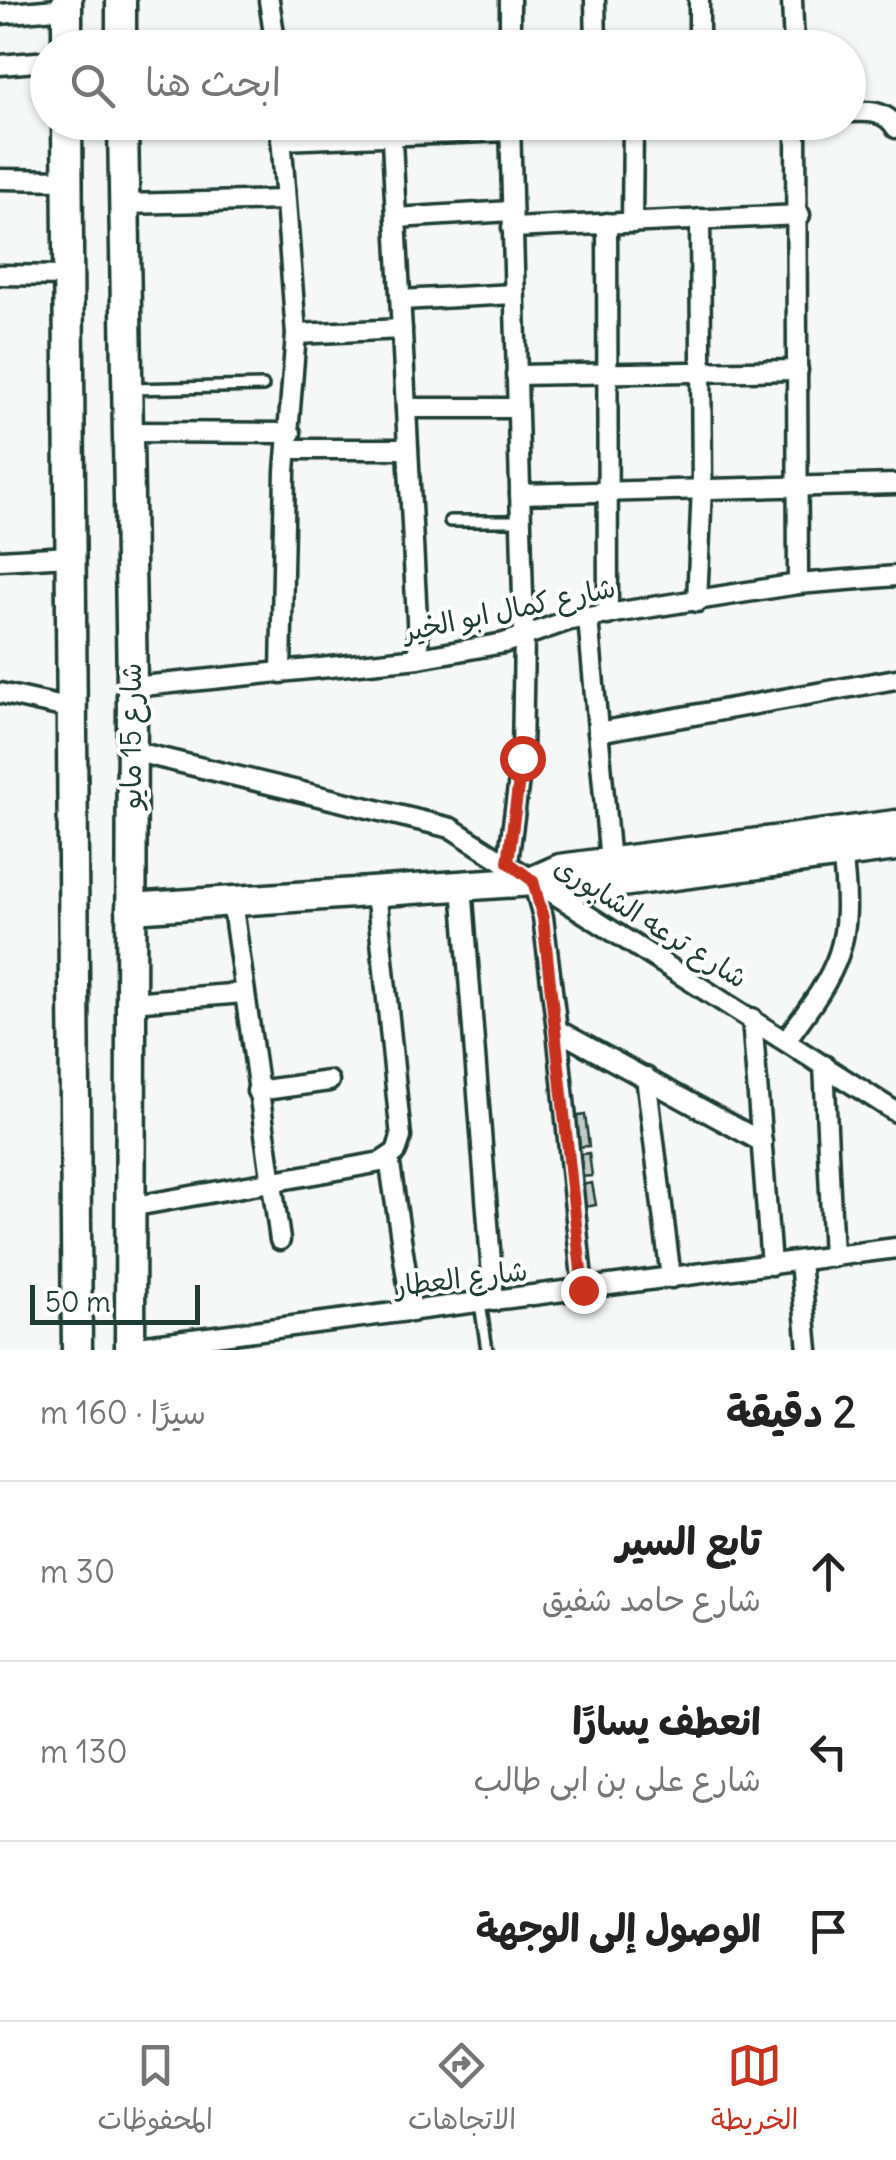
<!DOCTYPE html>
<html lang="ar">
<meta charset="utf-8">
<style>
:root{--surface:#fff;--page:#f2f2f2;--text:#222;--muted:#767676;--line:#e0e0e0;--accent:#c8321e}
body{margin:0;font-family:Delius,"Playpen Sans Arabic",sans-serif;background:var(--page);color:var(--text);direction:rtl}
.scale{position:absolute;left:30px;bottom:25px;width:170px;box-sizing:border-box;padding-left:10px;border:5px solid #1f3d34;border-top:0;font-size:28px;line-height:35px;white-space:nowrap;color:#1f3d34;-webkit-text-stroke:8px #fff;paint-order:stroke}
.stop{position:absolute;width:30px;height:30px;margin:-22px;border:8px solid #c8321e;border-radius:50%;background:#fff}
.stop.end{background:#c8321e;border-color:#fff;box-shadow:0 2px 10px #0008}
.list{margin:0;padding:0;list-style:none}
h2{display:flex;justify-content:space-between;align-items:center;height:130px;margin:0;padding:0 40px;font-size:42px}
h2 small{font-size:32px;font-weight:400;color:var(--muted)}
.list li{display:grid;grid-template-columns:65px 1fr auto;gap:30px;align-items:center;box-sizing:border-box;height:180px;padding:0 40px;border-top:2px solid var(--line)}
.list b{display:block;font-size:38px;white-space:nowrap}
.list p{margin:0;font-size:32px;white-space:nowrap;color:var(--muted)}
.list em{font-size:32px;font-style:normal;color:var(--muted)}
.icon{flex:none;width:55px;height:55px;fill:none;stroke:currentColor;stroke-width:2;stroke-linecap:round;stroke-linejoin:round}
.map{position:relative;flex:none;width:896px;height:1350px;overflow:hidden;direction:ltr}
.search{position:absolute;background:var(--surface);box-shadow:0 2px 8px #0004;left:30px;right:30px;top:30px;height:110px;display:flex;align-items:center;gap:25px;box-sizing:border-box;padding:0 35px;border-radius:55px;color:var(--muted);font-size:38px}
.sheet{height:670px;background:var(--surface)}
nav{display:flex;justify-content:space-around;align-items:center;box-sizing:border-box;height:140px;border-top:2px solid var(--line);background:var(--surface);font-size:28px;color:var(--muted)}
nav a{display:grid;justify-items:center;gap:5px}
nav .on{color:var(--accent)}
.map>svg:first-child{display:block}
.building{fill:#c0c9c6;stroke:#1f3d34;stroke-width:2.5}
.lines{fill:none;stroke-linecap:round;stroke-linejoin:round}
.lane-casing{stroke:#1f3d34;stroke-width:16}
.street-casing{stroke:#1f3d34;stroke-width:25}
.secondary-casing{stroke:#1f3d34;stroke-width:35}
.lane{stroke:#fff;stroke-width:9}
.street{stroke:#fff;stroke-width:18}
.secondary{stroke:#fff;stroke-width:28}
.route{stroke:#c8321e;stroke-width:12}
.labels{text-anchor:middle;dominant-baseline:central;stroke-width:8;stroke-linejoin:round;paint-order:stroke}
.street-label{font-size:28px;fill:#1f3d34;stroke:#fff}
</style>
<div class="map">
<svg width="896" height="1350" viewBox="0 0 896 1350">
<rect width="100%" height="100%" fill="#f6f7f7"/>
<filter id="ink" filterUnits="userSpaceOnUse"><feTurbulence type="fractalNoise" baseFrequency=".01" numOctaves="2"/><feDisplacementMap in="SourceGraphic" scale="20" xChannelSelector="R" yChannelSelector="G"/><feConvolveMatrix kernelMatrix="1 2 1 2 8 2 1 2 1" color-interpolation-filters="sRGB"/></filter>
<g filter="url(#ink)">
<g class="building">
<polygon points="585,1115 589,1146 576,1147 572,1117"/>
<polygon points="589,1153 592,1176 580,1177 577,1155"/>
<polygon points="592,1183 596,1205 585,1207 581,1185"/>
</g>
<g class="lines">
<g class="lane-casing">
<g id="lane">
<polyline points="130,389 263,386"/>
<polyline points="450,521 521,521"/>
<polyline points="480,1303 487,1350"/>
</g>
</g>
<g class="street-casing">
<g id="street">
<polyline points="269,0 276,48"/>
<polyline points="510,0 510,48"/>
<polyline points="595,0 596,48"/>
<polyline points="792,0 794,48"/>
<polyline points="0,14 67,8"/>
<polyline points="699,48 699,0"/>
<polyline points="0,65 48,61"/>
<path d="M848 112C867 111 886 110 896 128"/>
<polyline points="280,122 296,334 285,471 281,673"/>
<polyline points="391,122 419,658"/>
<polyline points="796,122 798,584"/>
<polyline points="281,140 509,131"/>
<polyline points="0,179 67,180"/>
<polyline points="124,204 285,200"/>
<polyline points="396,218 511,211"/>
<polyline points="607,223 608,615"/>
<polyline points="632,223 633,122"/>
<polyline points="512,228 800,215"/>
<polyline points="0,275 67,276"/>
<polyline points="401,300 514,294"/>
<polyline points="296,334 402,329"/>
<polyline points="516,375 798,370"/>
<polyline points="406,408 517,408"/>
<polyline points="127,432 291,433"/>
<polyline points="288,449 408,449"/>
<polyline points="520,494 896,484"/>
<polyline points="0,560 69,556"/>
<polyline points="697,602 702,487 700,219"/>
<polyline points="588,618 610,863"/>
<polyline points="132,687 419,658 504,643 570,620 798,584 896,576"/>
<polyline points="0,693 72,709"/>
<polyline points="598,732 896,679"/>
<polyline points="132,751 451,828 896,1112"/>
<polyline points="508,862 522,757 524,635 510,122"/>
<polyline points="533,881 543,917 557,1030 583,1289"/>
<polyline points="462,886 494,1301"/>
<polyline points="232,901 280,1240"/>
<polyline points="131,1002 243,993"/>
<polyline points="752,1018 771,1265"/>
<polyline points="557,1030 762,1142"/>
<path d="M786 1040C840 967 854 946 842 853"/>
<polyline points="824,1065 833,1257"/>
<polyline points="646,1077 671,1278"/>
<polyline points="257,1091 329,1081"/>
<polyline points="389,1158 412,1312"/>
<polyline points="130,1207 381,1162 396,1152 401,1137 376,891"/>
<polyline points="800,1261 808,1350"/>
<polyline points="130,1347 896,1248"/>
</g>
</g>
<g class="secondary-casing">
<g id="secondary">
<polyline points="67,0 67,48"/>
<polyline points="121,0 121,48"/>
<polyline points="67,122 77,1350"/>
<polyline points="123,122 132,687 130,1350"/>
<polyline points="533,881 560,869 896,825"/>
<polyline points="131,908 533,881 583,887 896,846"/>
</g>
</g>
<use href="#lane" class="lane"/>
<use href="#street" class="street"/>
<use href="#secondary" class="secondary"/>
</g>
</g>
<g class="lines" filter="url(#ink)">
<polyline class="route" points="522,758 508,862 533,881 543,918 583,1290"/>
</g>
<g class="labels">
<g class="street-label">
<text transform="translate(509 609) rotate(-12)">شارع كمال ابو الخير</text>
<text transform="translate(131 736) rotate(-90)">شارع 15 مايو</text>
<text transform="translate(651 922) rotate(32)">شارع ترعه الشابورى</text>
<text transform="translate(461 1278) rotate(-7)">شارع العطار</text>
</g>
</g>
</svg>
<div class="scale">50 m</div>
<div class="stop" style="left:522px;top:758px"></div>
<div class="stop end" style="left:583px;top:1290px"></div>
<div class="search"><svg class="icon" aria-label="search" viewBox="0 0 24 24"><circle cx="10" cy="10" r="6"/><path d="M15 15l6 6"/></svg>ابحث هنا</div>
</div>
<section class="sheet">
<h2>2 دقيقة<small>سيرًا · 160 m</small></h2>
<ul class="list">
<li><svg class="icon" aria-label="ahead" viewBox="0 0 24 24"><path d="M12 20V5M6 11l6-6 6 6"/></svg><div><b>تابع السير</b><p>شارع حامد شفيق</p></div><em>30 m</em></li>
<li><svg class="icon" aria-label="left" viewBox="0 0 24 24"><path d="M17 20v-9H6M10 6l-5 5 5 5"/></svg><div><b>انعطف يسارًا</b><p>شارع على بن ابى طالب</p></div><em>130 m</em></li>
<li><svg class="icon" aria-label="arrive" viewBox="0 0 24 24"><path d="M6 21V4h12l-3 4 3 4H6"/></svg><div><b>الوصول إلى الوجهة</b></div></li>
</ul>
</section>
<nav>
<a class="on"><svg class="icon" aria-label="map" viewBox="0 0 24 24"><path d="M3 6l6-2 6 2 6-2v14l-6 2-6-2-6 2zM9 4v14M15 6v14"/></svg>الخريطة</a>
<a><svg class="icon" aria-label="directions" viewBox="0 0 24 24"><path d="M12 3l9 9-9 9-9-9zM9 14v-3h6M13 9l2 2-2 2"/></svg>الاتجاهات</a>
<a><svg class="icon" aria-label="saved" viewBox="0 0 24 24"><path d="M7 4h10v16l-5-4-5 4z"/></svg>المحفوظات</a>
</nav>
